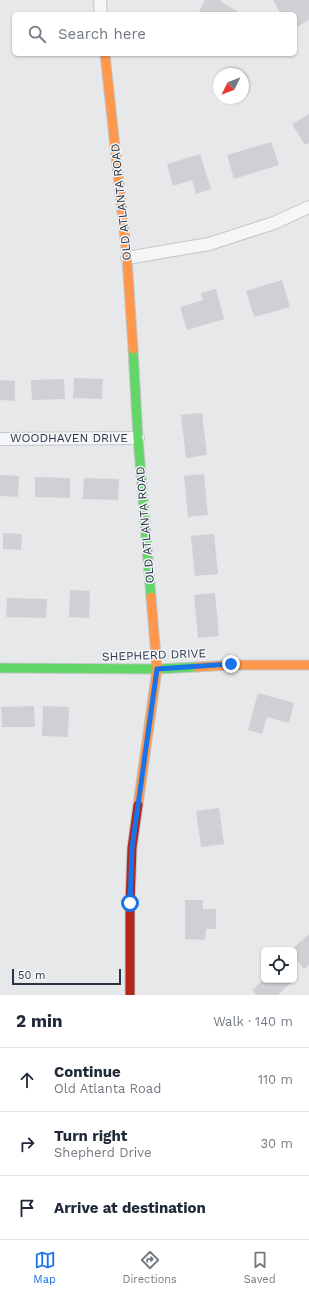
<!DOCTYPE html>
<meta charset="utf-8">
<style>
:root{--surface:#fff;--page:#f6f6f7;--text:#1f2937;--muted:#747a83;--line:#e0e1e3;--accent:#1a73e8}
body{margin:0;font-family:"Work Sans",sans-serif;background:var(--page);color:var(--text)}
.controls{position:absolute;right:12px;bottom:12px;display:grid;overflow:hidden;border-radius:6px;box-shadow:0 1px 3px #0004}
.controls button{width:36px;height:36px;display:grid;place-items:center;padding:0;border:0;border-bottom:1px solid var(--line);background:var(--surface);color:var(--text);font:20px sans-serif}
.compass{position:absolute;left:213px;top:68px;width:36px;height:36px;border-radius:50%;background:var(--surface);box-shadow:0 1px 3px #0004;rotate:227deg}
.scale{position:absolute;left:12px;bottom:10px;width:109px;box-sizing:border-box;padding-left:4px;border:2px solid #2b3445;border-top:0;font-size:11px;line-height:14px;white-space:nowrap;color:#2b3445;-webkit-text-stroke:3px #f4f6f9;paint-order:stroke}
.stop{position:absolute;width:12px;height:12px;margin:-9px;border:3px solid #1a73e8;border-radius:50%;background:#fff}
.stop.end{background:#1a73e8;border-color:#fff;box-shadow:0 1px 4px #0008}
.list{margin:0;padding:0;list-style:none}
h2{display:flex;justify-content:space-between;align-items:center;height:52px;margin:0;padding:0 16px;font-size:17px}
h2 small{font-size:13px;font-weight:400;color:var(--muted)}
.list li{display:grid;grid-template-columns:26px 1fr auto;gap:12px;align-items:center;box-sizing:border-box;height:64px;padding:0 16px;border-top:1px solid var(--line)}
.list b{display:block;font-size:15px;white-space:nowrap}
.list p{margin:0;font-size:13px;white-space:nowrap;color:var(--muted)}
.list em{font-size:13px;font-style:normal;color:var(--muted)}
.icon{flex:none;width:22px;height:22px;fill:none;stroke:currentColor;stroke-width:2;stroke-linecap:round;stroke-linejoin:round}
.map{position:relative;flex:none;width:309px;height:995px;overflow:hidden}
.search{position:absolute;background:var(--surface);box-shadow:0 1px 3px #0004;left:12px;right:12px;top:12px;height:44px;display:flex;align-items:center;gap:10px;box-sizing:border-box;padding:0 14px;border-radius:6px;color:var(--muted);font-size:15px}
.sheet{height:244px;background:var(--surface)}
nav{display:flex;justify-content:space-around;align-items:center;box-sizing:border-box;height:56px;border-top:1px solid var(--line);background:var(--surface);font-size:11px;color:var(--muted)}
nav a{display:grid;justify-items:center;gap:2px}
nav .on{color:var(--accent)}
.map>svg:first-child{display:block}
.building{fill:#ced0d3}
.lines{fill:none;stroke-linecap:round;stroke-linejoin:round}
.street-casing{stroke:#c4c6c8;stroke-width:14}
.fast-casing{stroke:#c4c6c8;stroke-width:11}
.slow-casing{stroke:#c4c6c8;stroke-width:11}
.jam-casing{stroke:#c4c6c8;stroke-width:11}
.street{stroke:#f5f6f7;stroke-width:12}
.fast{stroke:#63d668;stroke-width:9}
.slow{stroke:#ff974d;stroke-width:9}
.jam{stroke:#b3261e;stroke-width:9}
.route{stroke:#1a73e8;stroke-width:5}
.labels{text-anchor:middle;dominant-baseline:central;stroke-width:3;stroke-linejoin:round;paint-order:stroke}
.street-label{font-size:12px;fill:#2b3445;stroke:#f4f6f9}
</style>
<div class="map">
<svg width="309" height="995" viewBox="0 0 309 995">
<rect width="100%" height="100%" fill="#e6e8ea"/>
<g class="building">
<polygon points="205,0 222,0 221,2 240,13 240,14 198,14"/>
<polygon points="273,0 309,0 309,20 295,28 295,14 281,14"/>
<polygon points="309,114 309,143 305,145 292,124"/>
<polygon points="271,142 279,165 234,179 227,155"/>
<polygon points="200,154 211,189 196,194 192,180 173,186 167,164"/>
<polygon points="282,280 290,307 254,317 246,291"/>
<polygon points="216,289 224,319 187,330 180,307 203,300 201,293"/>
<polygon points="74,378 103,379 102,399 73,398"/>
<polygon points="64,379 65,399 32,400 31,380"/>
<polygon points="0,380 15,381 15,401 0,400"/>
<polygon points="202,413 207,455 186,458 181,415"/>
<polygon points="204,474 208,515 188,517 184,476"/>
<polygon points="0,475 19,476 18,497 0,496"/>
<polygon points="35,477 70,478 70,498 35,497"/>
<polygon points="84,478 119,479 118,500 83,499"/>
<polygon points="3,533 22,534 21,550 3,549"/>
<polygon points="214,534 218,574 195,576 191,536"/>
<polygon points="70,590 90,591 89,618 69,617"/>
<polygon points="215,593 219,636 198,638 194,595"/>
<polygon points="7,598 47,599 46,618 6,617"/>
<polygon points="258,693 294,703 289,723 267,717 262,734 248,730"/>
<polygon points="34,706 35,727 2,727 1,707"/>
<polygon points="43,706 69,707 68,737 42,736"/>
<polygon points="219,808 224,844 201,847 196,811"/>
<polygon points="185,900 203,900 203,909 216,909 216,929 206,929 205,940 185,939"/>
<polygon points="309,934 309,965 304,969 294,957 294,950 291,950"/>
<polygon points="294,972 298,976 278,995 256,995 252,990 263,980 294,980"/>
</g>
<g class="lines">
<g class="street-casing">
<g id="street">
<polyline points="100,0 101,14"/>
<polyline points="127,258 209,244 274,223 309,207"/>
<polyline points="0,439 138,438"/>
</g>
</g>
<g class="fast-casing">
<g id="fast">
<polyline points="133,349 138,438 151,597"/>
<polyline points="0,668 157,669 197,667"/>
</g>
</g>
<g class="slow-casing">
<g id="slow">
<polyline points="105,54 127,258 133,349"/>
<polyline points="197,667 231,665 309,665"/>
<polyline points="138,805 157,669 151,597"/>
</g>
</g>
<g class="jam-casing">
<polyline id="jam" points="130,995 130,903 132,848 138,805"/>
</g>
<use href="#street" class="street"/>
<use href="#fast" class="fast"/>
<use href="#slow" class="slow"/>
<use href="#jam" class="jam"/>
</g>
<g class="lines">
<polyline class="route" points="130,903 132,848 157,669 231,664"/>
</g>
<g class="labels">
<g class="street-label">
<text transform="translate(121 202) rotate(-96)">OLD ATLANTA ROAD</text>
<text x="69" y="438">WOODHAVEN DRIVE</text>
<text transform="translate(145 525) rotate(-95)">OLD ATLANTA ROAD</text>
<text transform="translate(154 655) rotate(-2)">SHEPHERD DRIVE</text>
</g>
</g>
</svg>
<div class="controls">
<button><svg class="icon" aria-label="locate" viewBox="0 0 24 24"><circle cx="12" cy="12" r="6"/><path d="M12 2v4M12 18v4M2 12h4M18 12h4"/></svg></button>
</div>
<svg class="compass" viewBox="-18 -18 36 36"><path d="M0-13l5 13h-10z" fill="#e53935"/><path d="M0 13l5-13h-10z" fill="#747a83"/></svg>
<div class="scale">50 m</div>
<div class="stop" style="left:130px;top:903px"></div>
<div class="stop end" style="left:231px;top:664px"></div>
<div class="search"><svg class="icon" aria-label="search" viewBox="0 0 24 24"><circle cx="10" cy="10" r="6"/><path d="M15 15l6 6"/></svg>Search here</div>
</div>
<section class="sheet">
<h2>2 min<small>Walk · 140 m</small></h2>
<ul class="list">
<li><svg class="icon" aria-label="ahead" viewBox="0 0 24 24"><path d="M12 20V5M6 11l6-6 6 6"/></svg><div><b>Continue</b><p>Old Atlanta Road</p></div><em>110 m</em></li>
<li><svg class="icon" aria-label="right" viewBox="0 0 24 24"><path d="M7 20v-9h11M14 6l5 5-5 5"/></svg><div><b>Turn right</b><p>Shepherd Drive</p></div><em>30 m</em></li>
<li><svg class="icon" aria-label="arrive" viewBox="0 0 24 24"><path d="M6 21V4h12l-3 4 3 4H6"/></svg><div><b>Arrive at destination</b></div></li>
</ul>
</section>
<nav>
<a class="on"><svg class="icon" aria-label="map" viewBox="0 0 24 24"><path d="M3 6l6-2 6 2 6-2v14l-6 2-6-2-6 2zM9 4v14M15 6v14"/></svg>Map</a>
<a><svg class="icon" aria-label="directions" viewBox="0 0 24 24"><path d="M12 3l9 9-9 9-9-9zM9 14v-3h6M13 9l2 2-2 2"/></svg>Directions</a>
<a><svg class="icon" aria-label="saved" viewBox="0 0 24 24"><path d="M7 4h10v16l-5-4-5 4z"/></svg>Saved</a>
</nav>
